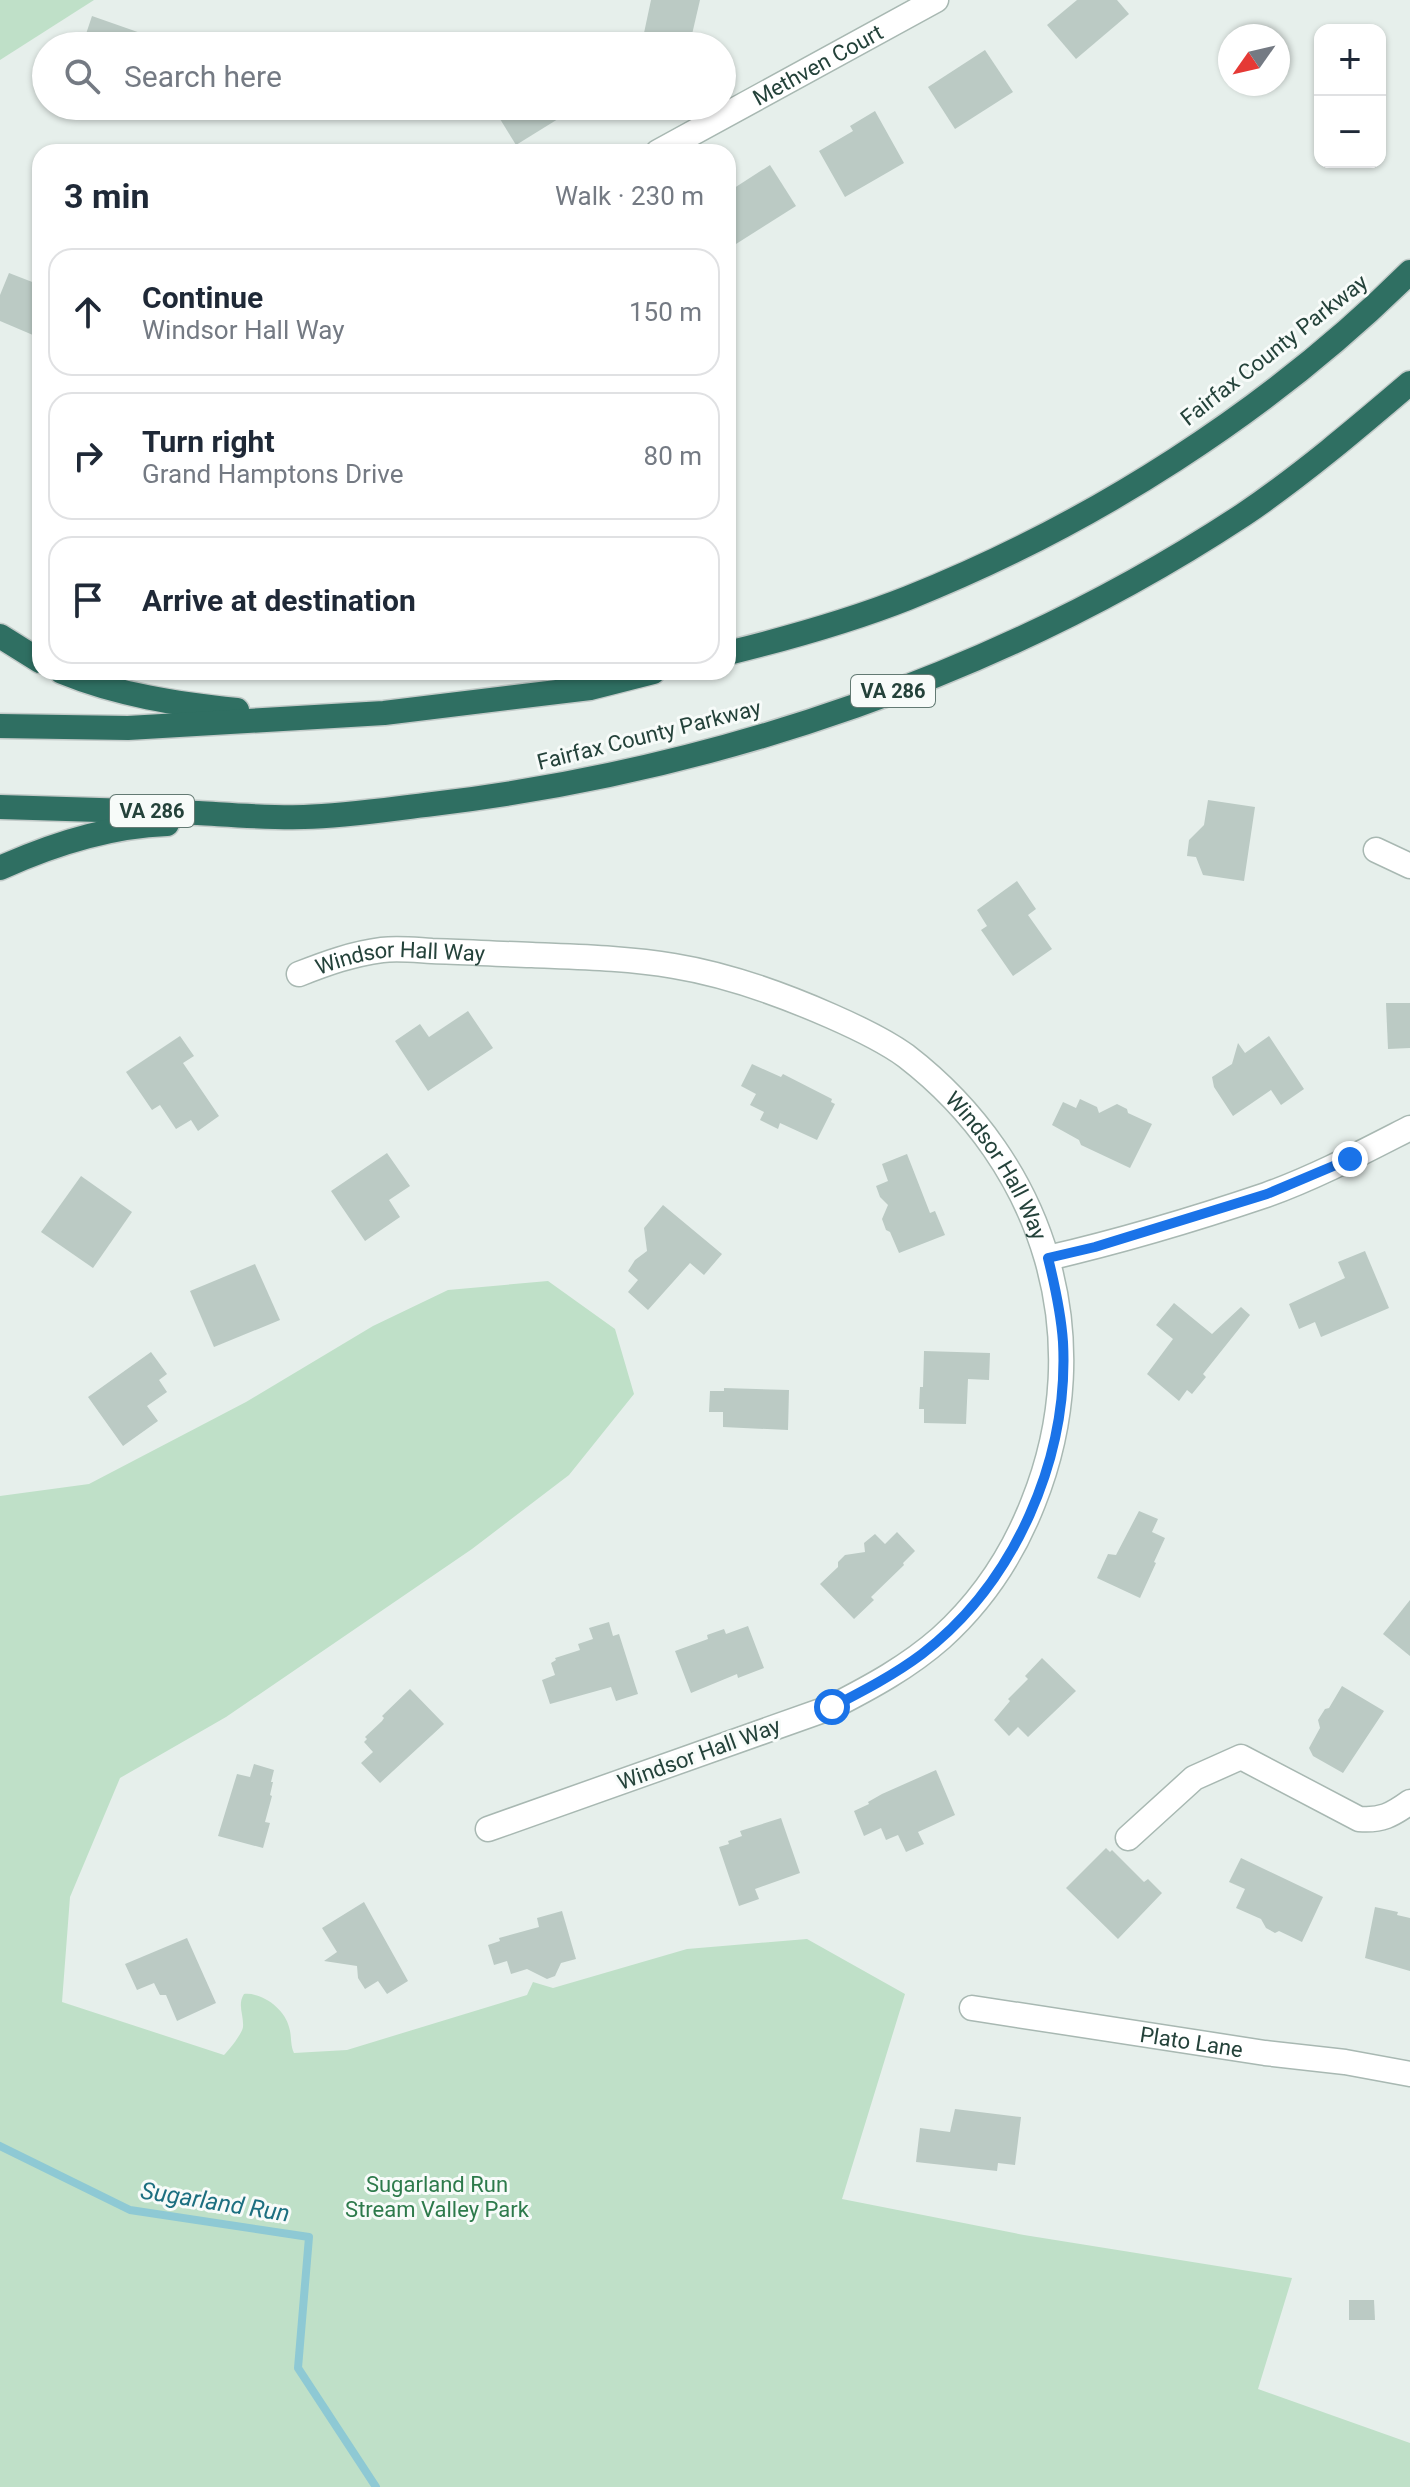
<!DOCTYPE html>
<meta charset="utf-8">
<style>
:root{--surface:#fff;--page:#f2f2f3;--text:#1f2937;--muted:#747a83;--line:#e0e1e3}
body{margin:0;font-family:Roboto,sans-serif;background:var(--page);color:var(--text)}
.controls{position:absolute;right:24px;top:24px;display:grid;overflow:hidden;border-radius:16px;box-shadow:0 2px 6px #0004}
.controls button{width:72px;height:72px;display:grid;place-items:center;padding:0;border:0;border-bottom:2px solid var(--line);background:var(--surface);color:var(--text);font:40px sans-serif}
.compass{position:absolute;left:1218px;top:24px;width:72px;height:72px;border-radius:50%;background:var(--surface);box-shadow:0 2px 6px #0004;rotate:236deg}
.stop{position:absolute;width:24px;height:24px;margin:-18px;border:6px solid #1a73e8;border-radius:50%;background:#fff}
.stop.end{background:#1a73e8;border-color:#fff;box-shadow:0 2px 8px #0008}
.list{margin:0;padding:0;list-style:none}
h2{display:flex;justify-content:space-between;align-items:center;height:104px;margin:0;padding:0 32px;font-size:34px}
h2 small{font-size:26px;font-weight:400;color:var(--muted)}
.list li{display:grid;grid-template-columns:52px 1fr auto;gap:24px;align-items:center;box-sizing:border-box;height:128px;margin:0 16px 16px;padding:0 16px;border:2px solid var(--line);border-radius:24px}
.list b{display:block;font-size:30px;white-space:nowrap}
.list p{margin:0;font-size:26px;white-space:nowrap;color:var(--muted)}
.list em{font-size:26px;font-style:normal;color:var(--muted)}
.icon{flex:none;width:44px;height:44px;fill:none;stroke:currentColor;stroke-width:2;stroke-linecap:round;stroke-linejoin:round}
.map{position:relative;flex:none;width:1410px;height:2487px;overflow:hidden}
.search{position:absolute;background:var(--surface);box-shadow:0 2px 6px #0004;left:32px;top:32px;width:704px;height:88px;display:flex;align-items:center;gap:20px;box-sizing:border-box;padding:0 28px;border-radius:44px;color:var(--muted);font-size:30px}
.panel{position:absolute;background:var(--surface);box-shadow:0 2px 6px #0004;left:32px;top:144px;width:704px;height:536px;border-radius:24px}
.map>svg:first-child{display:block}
.green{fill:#bfe0c8}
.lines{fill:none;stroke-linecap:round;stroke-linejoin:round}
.stream{stroke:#8ec9d4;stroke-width:8}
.building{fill:#bbcac4}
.minor-casing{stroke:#a8b8b2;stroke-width:27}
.highway-casing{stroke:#c2cac8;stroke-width:27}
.minor{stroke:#fff;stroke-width:24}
.highway{stroke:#2f6f62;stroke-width:24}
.route{stroke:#1a73e8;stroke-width:10}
.labels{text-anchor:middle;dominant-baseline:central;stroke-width:6;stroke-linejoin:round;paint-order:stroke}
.shield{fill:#f7fbf9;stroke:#637a73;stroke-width:2}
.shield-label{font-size:20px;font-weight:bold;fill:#24423a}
.street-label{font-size:22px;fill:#24423a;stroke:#f7fbf9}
.park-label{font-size:22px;fill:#2d7a4b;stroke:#f7fbf9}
.water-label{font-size:24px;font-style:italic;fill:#1c6f80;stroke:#f7fbf9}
</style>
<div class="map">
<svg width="1410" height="2487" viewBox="0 0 1410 2487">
<rect width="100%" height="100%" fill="#e6efeb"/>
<g class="green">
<polygon points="0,0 94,0 0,60"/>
<path d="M548 1281 615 1329 634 1394 569 1475 472 1549 226 1717 120 1778 70 1897 62 2002 224 2055C229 2050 242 2034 243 2027 244 2015 237 2005 244 1994 262 1992 285 2009 289 2027 292 2036 290 2045 294 2053L347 2050 527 1995 533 1982 553 1988 687 1949 807 1939 905 1994 842 2199 1024 2235 1292 2278 1258 2389 1410 2443V2487H0V1496L89 1484 246 1402 373 1326 448 1290Z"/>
</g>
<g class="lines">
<polyline class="stream" points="0,2146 130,2210 309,2237 298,2368 376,2487"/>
</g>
<g class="building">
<polygon points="651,0 700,0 690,43 644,33"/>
<polygon points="1077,0 1117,0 1129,14 1076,59 1047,25"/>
<polygon points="92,16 169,43 169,46 82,46"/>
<polygon points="985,50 1013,92 955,129 928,87"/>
<polygon points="492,106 579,106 516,145"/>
<polygon points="875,111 904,163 845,197 819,151 853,131 850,126"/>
<polygon points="770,165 796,206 736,244 728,231 728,192"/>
<polygon points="9,273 40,285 40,338 0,321 0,295"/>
<polygon points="1208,800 1255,807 1244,881 1203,875 1196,857 1187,856 1189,840 1204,825"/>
<polygon points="1017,881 1036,909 1028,915 1052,949 1013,976 981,930 987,926 977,910"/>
<polygon points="1386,1003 1410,1003 1410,1048 1388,1049"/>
<polygon points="468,1011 493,1048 428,1091 395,1041 420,1024 429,1037"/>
<polygon points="180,1036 194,1056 183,1063 219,1116 198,1131 191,1120 176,1129 160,1105 152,1110 126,1072"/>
<polygon points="1269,1036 1304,1089 1281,1105 1271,1090 1233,1116 1214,1087 1212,1077 1232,1064 1238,1043 1245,1053"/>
<polygon points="752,1064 781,1077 783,1074 832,1099 831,1102 835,1104 817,1140 780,1123 778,1129 760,1120 764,1112 750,1105 756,1094 741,1086"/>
<polygon points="1080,1099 1097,1107 1099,1113 1117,1104 1127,1109 1128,1113 1152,1124 1130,1168 1081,1145 1079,1140 1052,1125 1063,1102 1076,1108"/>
<polygon points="387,1153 410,1186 389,1200 400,1217 365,1241 331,1191"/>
<polygon points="907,1154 930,1213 935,1211 945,1235 899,1253 890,1232 886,1230 882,1219 888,1205 880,1197 876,1186 888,1181 882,1164"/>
<polygon points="81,1176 132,1212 93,1268 41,1232"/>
<polygon points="663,1205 722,1254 704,1275 690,1263 648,1310 628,1292 638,1280 628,1271 635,1260 647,1251 644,1228"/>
<polygon points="1365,1251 1389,1308 1321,1337 1315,1322 1299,1329 1289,1304 1345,1278 1338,1262"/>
<polygon points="255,1264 280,1320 214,1347 190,1291"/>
<polygon points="1174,1303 1212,1334 1241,1307 1250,1315 1203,1374 1206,1377 1192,1394 1187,1390 1179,1401 1147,1374 1173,1339 1156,1325"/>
<polygon points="924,1351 990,1353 989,1380 968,1379 966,1424 924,1423 924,1409 919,1409 920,1387 923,1387"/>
<polygon points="151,1352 167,1374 159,1380 167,1392 147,1406 158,1421 123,1446 88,1397"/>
<polygon points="724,1388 789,1390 788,1430 723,1427 723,1412 709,1412 710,1391 724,1391"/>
<polygon points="1139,1511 1158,1519 1152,1532 1165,1538 1154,1562 1156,1563 1140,1598 1097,1578 1108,1554 1116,1555"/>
<polygon points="897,1532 915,1551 903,1563 904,1565 871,1597 874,1600 854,1619 820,1584 838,1567 838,1562 845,1555 865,1552 864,1543 875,1534 885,1544"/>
<polygon points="1410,1600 1410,1656 1383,1634"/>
<polygon points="609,1622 613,1636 619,1634 638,1694 616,1701 611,1687 550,1704 542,1680 555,1675 551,1663 556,1660 555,1658 580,1650 578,1644 593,1639 589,1628"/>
<polygon points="748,1626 764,1668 738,1678 737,1674 691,1693 675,1651 708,1639 707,1635 724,1629 726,1634"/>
<polygon points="1042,1658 1076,1691 1028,1737 1018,1727 1009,1736 994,1720 1010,1701 1008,1699 1028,1679 1025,1676"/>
<polygon points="1342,1686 1384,1711 1343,1773 1313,1756 1309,1748 1320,1728 1318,1720 1325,1709 1329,1708"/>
<polygon points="410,1689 444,1724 380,1783 361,1763 373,1752 364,1742 367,1739 365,1737 382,1721 384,1718 382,1716"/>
<polygon points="254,1764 274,1770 271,1782 273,1782 270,1795 272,1796 265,1822 270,1823 263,1848 218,1836 237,1774 250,1777"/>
<polygon points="936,1770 955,1815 918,1832 924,1844 906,1852 898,1835 886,1840 881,1828 864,1836 854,1811 869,1804 868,1802 882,1794"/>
<polygon points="781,1818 800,1873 755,1889 759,1899 739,1906 719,1847 729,1844 728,1841 742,1836 740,1831"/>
<polygon points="1106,1848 1110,1852 1112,1850 1144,1882 1148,1879 1162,1893 1118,1939 1066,1888"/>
<polygon points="1241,1858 1323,1897 1302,1942 1279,1931 1275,1933 1266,1928 1261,1919 1236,1908 1245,1889 1229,1882"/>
<polygon points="364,1902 408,1981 387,1994 378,1981 365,1989 358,1978 357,1966 324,1961 337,1952 322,1928"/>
<polygon points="1375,1907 1398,1912 1397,1915 1410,1918 1410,1971 1365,1958"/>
<polygon points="562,1911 576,1959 561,1963 555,1976 547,1979 527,1969 511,1974 507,1961 494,1965 488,1945 500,1941 499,1938 539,1927 537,1918"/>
<polygon points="187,1938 216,2003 177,2021 166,1995 160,1995 154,1983 137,1990 125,1964"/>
<polygon points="955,2109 1021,2117 1015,2165 998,2163 997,2171 916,2162 920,2128 950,2132"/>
<polygon points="1349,2300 1374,2300 1375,2320 1349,2320"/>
</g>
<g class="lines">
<g class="minor-casing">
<g id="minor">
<path id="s1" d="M658 152 936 0"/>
<polyline points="1376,850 1410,866"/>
<path id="s2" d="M299 974C327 963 352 954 382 950 398 948 415 950 432 951 465 952 498 954 532 955 579 957 627 958 674 966 729 975 781 994 831 1016 856 1027 884 1040 906 1056 1046 1164 1099 1339 1033 1503 1013 1554 982 1601 941 1638 908 1667 871 1687 832 1707L488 1829"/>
<path d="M1048 1258C1121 1241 1195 1219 1266 1195 1316 1177 1363 1152 1410 1128"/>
<path d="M1128 1838 1194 1778 1241 1757 1359 1819C1381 1821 1392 1815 1410 1802"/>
<path id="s3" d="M972 2008 1265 2053 1345 2062 1410 2074"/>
</g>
</g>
<g class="highway-casing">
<g id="highway">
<polyline points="0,636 40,661"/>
<path d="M728 653C789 638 850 621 908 598 1091 525 1270 411 1410 272"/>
<path d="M62 672C118 695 177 704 237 710"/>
<polyline points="0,726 128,728 384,713 590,688 653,672"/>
<path d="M0 807C66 809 132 811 198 813 233 815 269 818 304 817 347 816 390 809 433 804 718 770 1003 673 1243 515 1302 475 1356 429 1410 383"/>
<path d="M0 868C51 845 111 826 167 824"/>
</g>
</g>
<use href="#minor" class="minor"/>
<use href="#highway" class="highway"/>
</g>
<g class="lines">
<path class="route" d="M832 1707C863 1691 894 1675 922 1654 1015 1583 1069 1458 1063 1342 1061 1313 1055 1286 1048 1258L1095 1247 1267 1194 1350 1159"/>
</g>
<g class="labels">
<g class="shield">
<rect x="851" y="675" width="84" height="32" rx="6"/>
<rect x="110" y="795" width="84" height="32" rx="6"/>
</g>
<g class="shield-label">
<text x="893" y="691">VA 286</text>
<text x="152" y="811">VA 286</text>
</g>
<g class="street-label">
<text stroke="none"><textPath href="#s1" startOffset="182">Methven Court</textPath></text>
<text transform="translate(1274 350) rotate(-38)">Fairfax County Parkway</text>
<text transform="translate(649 735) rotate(-14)">Fairfax County Parkway</text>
<text stroke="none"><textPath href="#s2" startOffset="104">Windsor Hall Way</textPath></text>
<text stroke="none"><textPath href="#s2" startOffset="774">Windsor Hall Way</textPath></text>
<text transform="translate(699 1754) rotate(-20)">Windsor Hall Way</text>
<text stroke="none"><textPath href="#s3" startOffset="222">Plato Lane</textPath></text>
</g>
<g class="park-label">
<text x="437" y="2184">Sugarland Run<tspan x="437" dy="25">Stream Valley Park</tspan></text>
</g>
<g class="water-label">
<text transform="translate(215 2202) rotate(9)">Sugarland Run</text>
</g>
</g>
</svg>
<div class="controls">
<button>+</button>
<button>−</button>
</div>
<svg class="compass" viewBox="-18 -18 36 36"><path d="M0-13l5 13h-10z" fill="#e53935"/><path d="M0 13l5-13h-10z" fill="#747a83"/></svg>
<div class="stop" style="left:832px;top:1707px"></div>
<div class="stop end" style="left:1350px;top:1159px"></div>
<div class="search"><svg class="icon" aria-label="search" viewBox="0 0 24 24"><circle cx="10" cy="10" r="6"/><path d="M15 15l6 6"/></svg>Search here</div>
<section class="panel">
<h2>3 min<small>Walk · 230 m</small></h2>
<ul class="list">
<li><svg class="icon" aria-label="ahead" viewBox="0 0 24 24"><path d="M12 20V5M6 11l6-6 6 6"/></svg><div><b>Continue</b><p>Windsor Hall Way</p></div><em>150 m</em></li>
<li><svg class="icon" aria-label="right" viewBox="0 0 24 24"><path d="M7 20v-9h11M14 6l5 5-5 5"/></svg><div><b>Turn right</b><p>Grand Hamptons Drive</p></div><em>80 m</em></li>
<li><svg class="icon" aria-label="arrive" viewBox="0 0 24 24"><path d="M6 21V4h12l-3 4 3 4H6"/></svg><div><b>Arrive at destination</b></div></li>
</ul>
</section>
</div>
